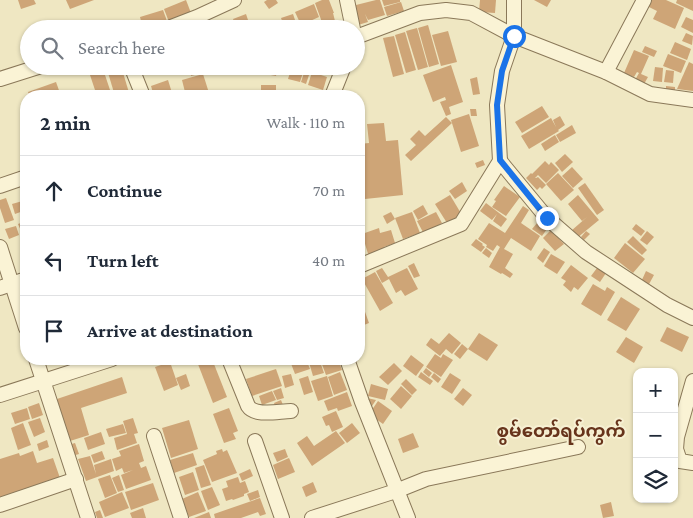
<!DOCTYPE html>
<meta charset="utf-8">
<style>
:root{--surface:#fff;--page:#f6f6f7;--text:#1f2937;--muted:#747a83;--line:#e0e1e3}
body{margin:0;font-family:"Crimson Pro","Noto Sans Myanmar",serif;background:var(--page);color:var(--text)}
.controls{position:absolute;right:15px;bottom:15px;display:grid;overflow:hidden;border-radius:10px;box-shadow:0 1px 4px #0004}
.controls button{width:45px;height:45px;display:grid;place-items:center;padding:0;border:0;border-bottom:1px solid var(--line);background:var(--surface);color:var(--text);font:25px sans-serif}
.stop{position:absolute;width:15px;height:15px;margin:-11px;border:4px solid #1a73e8;border-radius:50%;background:#fff}
.stop.end{background:#1a73e8;border-color:#fff;box-shadow:0 1px 5px #0008}
.list{margin:0;padding:0;list-style:none}
h2{display:flex;justify-content:space-between;align-items:center;height:65px;margin:0;padding:0 20px;font-size:21px}
h2 small{font-size:16px;font-weight:400;color:var(--muted)}
.list li{display:grid;grid-template-columns:32px 1fr auto;gap:15px;align-items:center;box-sizing:border-box;height:70px;padding:0 20px;border-top:1px solid var(--line)}
.list b{display:block;font-size:19px;white-space:nowrap}
.list em{font-size:16px;font-style:normal;color:var(--muted)}
.icon{flex:none;width:28px;height:28px;fill:none;stroke:currentColor;stroke-width:2;stroke-linecap:round;stroke-linejoin:round}
.map{position:relative;flex:none;width:693px;height:518px;overflow:hidden}
.search{position:absolute;background:var(--surface);box-shadow:0 1px 4px #0004;left:20px;top:20px;width:345px;height:55px;display:flex;align-items:center;gap:12px;box-sizing:border-box;padding:0 18px;border-radius:28px;color:var(--muted);font-size:19px}
.panel{position:absolute;background:var(--surface);box-shadow:0 1px 4px #0004;left:20px;top:90px;width:345px;height:275px;border-radius:20px}
.map>svg:first-child{display:block}
.building{fill:#cea577}
.lines{fill:none;stroke-linecap:round;stroke-linejoin:round}
.minor-casing{stroke:#8a7859;stroke-width:16}
.minor{stroke:#faf3d5;stroke-width:14}
.route{stroke:#1a73e8;stroke-width:6}
.labels{text-anchor:middle;dominant-baseline:central;stroke-width:4;stroke-linejoin:round;paint-order:stroke}
.quarter-label{font-size:18px;font-weight:bold;fill:#67341b;stroke:#f6f0d2}
</style>
<div class="map">
<svg width="693" height="518" viewBox="0 0 693 518">
<rect width="100%" height="100%" fill="#efe7c2"/>
<g class="building">
<polygon points="18,0 34,0 36,4 21,9"/>
<polygon points="66,0 94,0 70,9"/>
<polygon points="186,0 191,13 169,22 164,9"/>
<polygon points="267,0 276,0 278,3 269,9 264,2"/>
<polygon points="322,0 329,0 334,13 333,13 335,21 323,25 315,3"/>
<polygon points="376,0 380,0 385,15 368,20 365,14 368,22 358,25 352,6"/>
<polygon points="382,0 400,0 400,2 384,6"/>
<polygon points="480,0 496,0 495,13 479,12"/>
<polygon points="534,0 551,0 547,7"/>
<polygon points="649,0 666,0 684,8 675,29 653,19 657,11 647,6"/>
<polygon points="677,0 693,0 693,11 676,3"/>
<polygon points="401,2 404,11 387,16 384,7"/>
<polygon points="314,4 319,17 301,25 295,12"/>
<polygon points="163,10 167,21 143,29 140,17"/>
<polygon points="246,14 251,29 237,29 233,19"/>
<polygon points="293,14 297,26 290,29 285,29 281,18"/>
<polygon points="686,17 693,20 693,33 681,27"/>
<polygon points="120,21 123,29 98,29 98,28"/>
<polygon points="335,23 337,29 326,29 326,26"/>
<polygon points="428,25 439,64 429,67 418,28"/>
<polygon points="417,28 428,67 418,70 406,31"/>
<polygon points="448,31 457,62 441,66 432,35"/>
<polygon points="405,32 416,70 406,73 395,35"/>
<polygon points="686,33 693,36 692,45 682,41"/>
<polygon points="394,36 404,74 393,77 383,38"/>
<polygon points="675,42 691,49 687,60 670,53"/>
<polygon points="645,46 657,51 654,57 642,52"/>
<polygon points="634,50 649,56 641,74 648,77 644,84 635,80 639,73 637,72 634,77 624,73"/>
<polygon points="668,54 686,61 681,73 663,66"/>
<polygon points="689,62 693,64 693,91 677,89"/>
<polygon points="451,65 463,102 449,107 451,114 446,116 440,102 446,100 445,97 433,102 423,75"/>
<polygon points="96,66 102,66 112,96 97,96 88,69"/>
<polygon points="106,66 121,66 130,96 115,96"/>
<polygon points="228,66 249,66 231,74"/>
<polygon points="262,66 278,67 276,76 260,73"/>
<polygon points="292,66 305,66 300,82 288,79"/>
<polygon points="306,66 321,66 319,74 305,69"/>
<polygon points="322,66 332,66 331,74 321,72"/>
<polygon points="655,67 663,68 662,82 653,81"/>
<polygon points="200,68 202,73 191,76 190,71"/>
<polygon points="305,70 310,72 306,84 301,82"/>
<polygon points="666,70 674,71 673,83 664,82"/>
<polygon points="312,72 327,77 323,90 308,85"/>
<polygon points="203,74 210,96 186,96 182,80"/>
<polygon points="477,77 480,94 473,95 470,79"/>
<polygon points="168,80 173,96 154,96 151,86"/>
<polygon points="56,82 61,96 29,96 28,92"/>
<rect x="261" y="85" width="15" height="11"/>
<polygon points="666,86 675,87 675,93 666,93"/>
<rect x="246" y="92" width="12" height="4"/>
<polygon points="241,93 241,96 226,96 226,94"/>
<polygon points="542,106 549,117 522,133 515,122"/>
<polygon points="470,109 476,109 477,116 471,116"/>
<polygon points="469,114 479,146 461,152 451,120"/>
<polygon points="560,116 565,125 558,130 559,131 529,149 521,136 551,118 556,127 553,120"/>
<polygon points="446,117 452,123 411,161 405,155 416,145 410,139 419,130 425,136"/>
<polygon points="384,123 386,141 398,140 403,195 365,199 359,144 369,143 367,124"/>
<polygon points="572,125 576,133 560,142 556,135"/>
<polygon points="555,135 559,142 545,151 541,144"/>
<polygon points="565,154 573,162 562,172 555,163"/>
<polygon points="483,160 485,165 477,168 475,163"/>
<polygon points="545,161 549,165 551,162 559,170 546,183 538,175 535,178 536,178 538,177 546,185 542,189 540,187 537,190 526,178 531,173 532,174"/>
<polygon points="572,167 583,179 573,188 562,176"/>
<polygon points="558,173 574,190 561,201 546,184"/>
<polygon points="462,182 467,191 455,199 449,191"/>
<polygon points="585,183 604,210 597,215 578,188"/>
<polygon points="504,186 520,197 506,216 492,207 496,201 494,200"/>
<polygon points="450,195 462,215 447,223 435,204"/>
<polygon points="578,195 599,220 577,238 571,231 587,217 582,221 568,204"/>
<polygon points="6,198 14,220 5,223 0,208 0,200"/>
<polygon points="26,200 26,210 15,214 12,204"/>
<polygon points="486,203 507,219 501,227 493,221 497,214 492,220 480,211"/>
<polygon points="423,205 428,214 418,220 413,211"/>
<polygon points="523,206 529,210 521,223 540,236 531,251 511,238 504,249 513,254 505,268 513,274 510,278 502,273 501,274 489,267 500,247 497,245 493,251 486,247 487,245 478,239 489,223 505,233"/>
<polygon points="391,212 395,219 387,224 383,216"/>
<polygon points="412,212 420,233 403,239 395,218"/>
<polygon points="436,212 442,223 437,226 438,227 424,234 417,221"/>
<polygon points="26,221 26,231 22,233 18,224"/>
<polygon points="538,222 547,229 542,236 532,229"/>
<polygon points="636,224 645,231 641,236 632,229"/>
<polygon points="16,226 19,235 9,239 5,229"/>
<polygon points="379,228 380,233 391,230 395,243 384,247 386,251 369,257 362,234"/>
<polygon points="551,230 564,244 555,251 543,238"/>
<polygon points="586,231 590,234 584,240 581,237"/>
<polygon points="647,231 654,237 647,245 640,240"/>
<polygon points="633,236 647,250 642,255 627,242"/>
<polygon points="476,239 483,244 482,245 485,247 481,252 471,245"/>
<polygon points="625,243 645,259 633,273 614,258"/>
<polygon points="359,245 363,258 359,259"/>
<polygon points="486,248 492,253 489,258 482,253"/>
<polygon points="544,248 550,252 543,263 537,258"/>
<polygon points="551,254 565,262 557,274 544,266"/>
<polygon points="414,263 420,276 414,278 408,266"/>
<polygon points="571,265 588,278 578,290 574,287 571,292 563,285 566,281 561,278"/>
<polygon points="382,268 388,277 407,268 418,289 405,296 401,290 396,293 389,279 382,283 376,271"/>
<polygon points="597,268 606,273 600,282 591,276"/>
<polygon points="646,271 654,275 648,286 641,282"/>
<polygon points="375,272 393,303 380,311 362,279"/>
<polygon points="593,284 605,291 607,287 615,292 601,316 581,304"/>
<polygon points="359,295 369,323 359,327"/>
<polygon points="621,297 640,309 626,331 607,320"/>
<polygon points="667,327 689,337 682,352 660,341"/>
<polygon points="449,333 461,343 452,354 446,349 440,356 426,345 431,338 439,344"/>
<polygon points="479,333 498,345 487,361 468,349"/>
<polygon points="626,337 643,347 634,363 616,352"/>
<polygon points="462,344 468,349 460,359 454,354"/>
<polygon points="435,354 441,358 443,354 453,360 441,377 426,367"/>
<polygon points="411,355 424,365 416,376 403,366"/>
<polygon points="196,359 212,359 227,397 213,403"/>
<polygon points="235,359 249,359 237,364"/>
<polygon points="298,359 306,359 310,369 295,374 290,361"/>
<polygon points="308,359 319,359 324,373 313,376"/>
<polygon points="320,359 338,359 342,370 326,375"/>
<polygon points="170,362 178,385 164,391 155,367"/>
<polygon points="394,363 402,371 388,385 379,377"/>
<polygon points="426,368 432,373 429,377 423,372"/>
<polygon points="276,369 282,386 252,396 246,379"/>
<polygon points="340,372 347,390 334,395 328,377"/>
<polygon points="421,372 433,381 430,385 418,377"/>
<polygon points="434,373 441,379 438,383 431,377"/>
<polygon points="450,373 461,380 452,394 441,387"/>
<polygon points="186,374 190,386 181,390 176,378"/>
<polygon points="291,374 294,385 285,388 282,376"/>
<polygon points="308,376 313,392 304,395 299,379"/>
<polygon points="327,376 333,396 318,401 311,381"/>
<polygon points="122,377 127,393 81,408 89,435 70,441 57,399"/>
<polygon points="406,379 417,390 412,395 401,384"/>
<polygon points="371,384 388,389 385,400 368,396"/>
<polygon points="401,386 412,396 401,409 390,399"/>
<polygon points="281,388 284,398 277,400 273,391"/>
<polygon points="463,388 472,395 463,406 454,399"/>
<polygon points="272,391 276,400 262,405 259,396"/>
<polygon points="347,392 352,406 338,411 337,408 328,411 324,401"/>
<polygon points="367,398 376,400 370,409"/>
<polygon points="281,400 283,405 276,408 274,403"/>
<polygon points="378,401 392,411 383,424 369,414"/>
<polygon points="39,403 43,415 32,419 28,407"/>
<polygon points="27,408 30,419 15,424 11,413"/>
<polygon points="229,408 238,431 233,433 236,439 224,443 213,414"/>
<polygon points="336,411 343,427 332,432 329,425 326,426 322,417"/>
<polygon points="40,418 45,432 34,437 28,422"/>
<polygon points="133,418 138,433 134,434 137,443 117,450 114,438 127,434 123,421"/>
<polygon points="189,420 198,449 171,458 162,428"/>
<polygon points="23,423 31,445 18,450 11,428"/>
<polygon points="352,423 360,433 347,443 339,433"/>
<polygon points="123,424 126,433 109,437 106,429"/>
<polygon points="336,431 345,443 312,466 297,443 307,436 314,446"/>
<polygon points="101,432 105,444 88,450 84,438"/>
<polygon points="413,433 419,447 403,453 398,439"/>
<polygon points="47,440 49,447 39,451 37,444"/>
<polygon points="75,443 79,454 72,456 68,445"/>
<polygon points="139,444 144,461 139,463 141,468 146,466 151,480 126,489 121,475 133,470 124,473 122,468 116,471 112,459 121,456 119,451"/>
<polygon points="222,449 223,452 227,450 237,473 212,482 203,460 217,454 216,451"/>
<polygon points="285,449 288,457 277,462 273,453"/>
<polygon points="33,451 37,463 53,458 60,478 30,487 32,492 2,502 0,497 0,459 19,453 20,456"/>
<polygon points="102,451 105,459 94,463 91,455"/>
<polygon points="193,453 197,465 174,473 170,460"/>
<polygon points="90,456 96,474 94,465 111,459 114,471 86,481 78,459"/>
<polygon points="289,458 295,472 278,479 273,465"/>
<polygon points="204,465 211,485 201,488 195,468"/>
<polygon points="250,469 253,476 242,481 239,474"/>
<polygon points="193,472 199,490 185,495 179,477"/>
<polygon points="110,475 117,493 105,498 98,479"/>
<polygon points="119,475 124,490 118,492 112,478"/>
<polygon points="238,477 240,483 245,481 249,492 244,494 244,496 233,500 232,499 226,501 222,489 228,487 226,481"/>
<polygon points="313,482 317,492 306,497 302,487"/>
<polygon points="153,483 159,500 131,510 125,492"/>
<polygon points="212,487 220,505 208,510 201,491"/>
<polygon points="258,490 260,497 250,501 247,494"/>
<polygon points="122,492 129,508 105,517 99,502"/>
<polygon points="198,492 206,511 189,517 182,499"/>
<polygon points="260,498 266,514 260,516 258,512 241,518 215,518 214,514"/>
<polygon points="611,502 614,516 603,518 600,505"/>
<polygon points="143,508 146,518 132,518 130,513"/>
<polygon points="100,510 103,518 97,518 95,512"/>
<polygon points="209,512 211,518 194,518"/>
</g>
<g class="lines">
<g class="minor-casing">
<g id="minor">
<polyline points="347,0 353,29"/>
<polyline points="166,29 197,17 234,0"/>
<polyline points="356,37 420,13 446,10 471,13 514,36 606,72 650,94 693,100"/>
<polyline points="131,66 143,96"/>
<polyline points="606,72 644,0"/>
<polyline points="0,79 41,66"/>
<polyline points="332,96 344,66"/>
<polyline points="500,161 547,218 586,252 667,305 693,318"/>
<polyline points="0,186 26,177"/>
<polyline points="0,247 26,328"/>
<polyline points="359,266 461,224 500,161 497,105 502,71 514,36 514,0"/>
<polyline points="0,288 26,279"/>
<polyline points="36,359 88,518"/>
<path d="M229 359 248 406C255 417 279 411 291 411"/>
<polyline points="347,359 362,402 408,518"/>
<polyline points="693,381 677,437 676,449 680,461 693,463"/>
<polyline points="0,395 112,359"/>
<polyline points="154,436 181,518"/>
<polyline points="255,441 282,518"/>
<polyline points="0,505 76,479"/>
<polyline points="312,518 396,491 426,479 578,447"/>
</g>
</g>
<use href="#minor" class="minor"/>
</g>
<g class="lines">
<polyline class="route" points="514,36 502,71 497,105 500,160 547,218"/>
</g>
<g class="labels">
<g class="quarter-label">
<text x="561" y="431">စွမ်တော်ရပ်ကွက်</text>
</g>
</g>
</svg>
<div class="controls">
<button>+</button>
<button>−</button>
<button><svg class="icon" aria-label="layers" viewBox="0 0 24 24"><path d="M12 4l9 5-9 5-9-5zM3 14l9 5 9-5"/></svg></button>
</div>
<div class="stop" style="left:514px;top:36px"></div>
<div class="stop end" style="left:547px;top:218px"></div>
<div class="search"><svg class="icon" aria-label="search" viewBox="0 0 24 24"><circle cx="10" cy="10" r="6"/><path d="M15 15l6 6"/></svg>Search here</div>
<section class="panel">
<h2>2 min<small>Walk · 110 m</small></h2>
<ul class="list">
<li><svg class="icon" aria-label="ahead" viewBox="0 0 24 24"><path d="M12 20V5M6 11l6-6 6 6"/></svg><div><b>Continue</b></div><em>70 m</em></li>
<li><svg class="icon" aria-label="left" viewBox="0 0 24 24"><path d="M17 20v-9H6M10 6l-5 5 5 5"/></svg><div><b>Turn left</b></div><em>40 m</em></li>
<li><svg class="icon" aria-label="arrive" viewBox="0 0 24 24"><path d="M6 21V4h12l-3 4 3 4H6"/></svg><div><b>Arrive at destination</b></div></li>
</ul>
</section>
</div>
